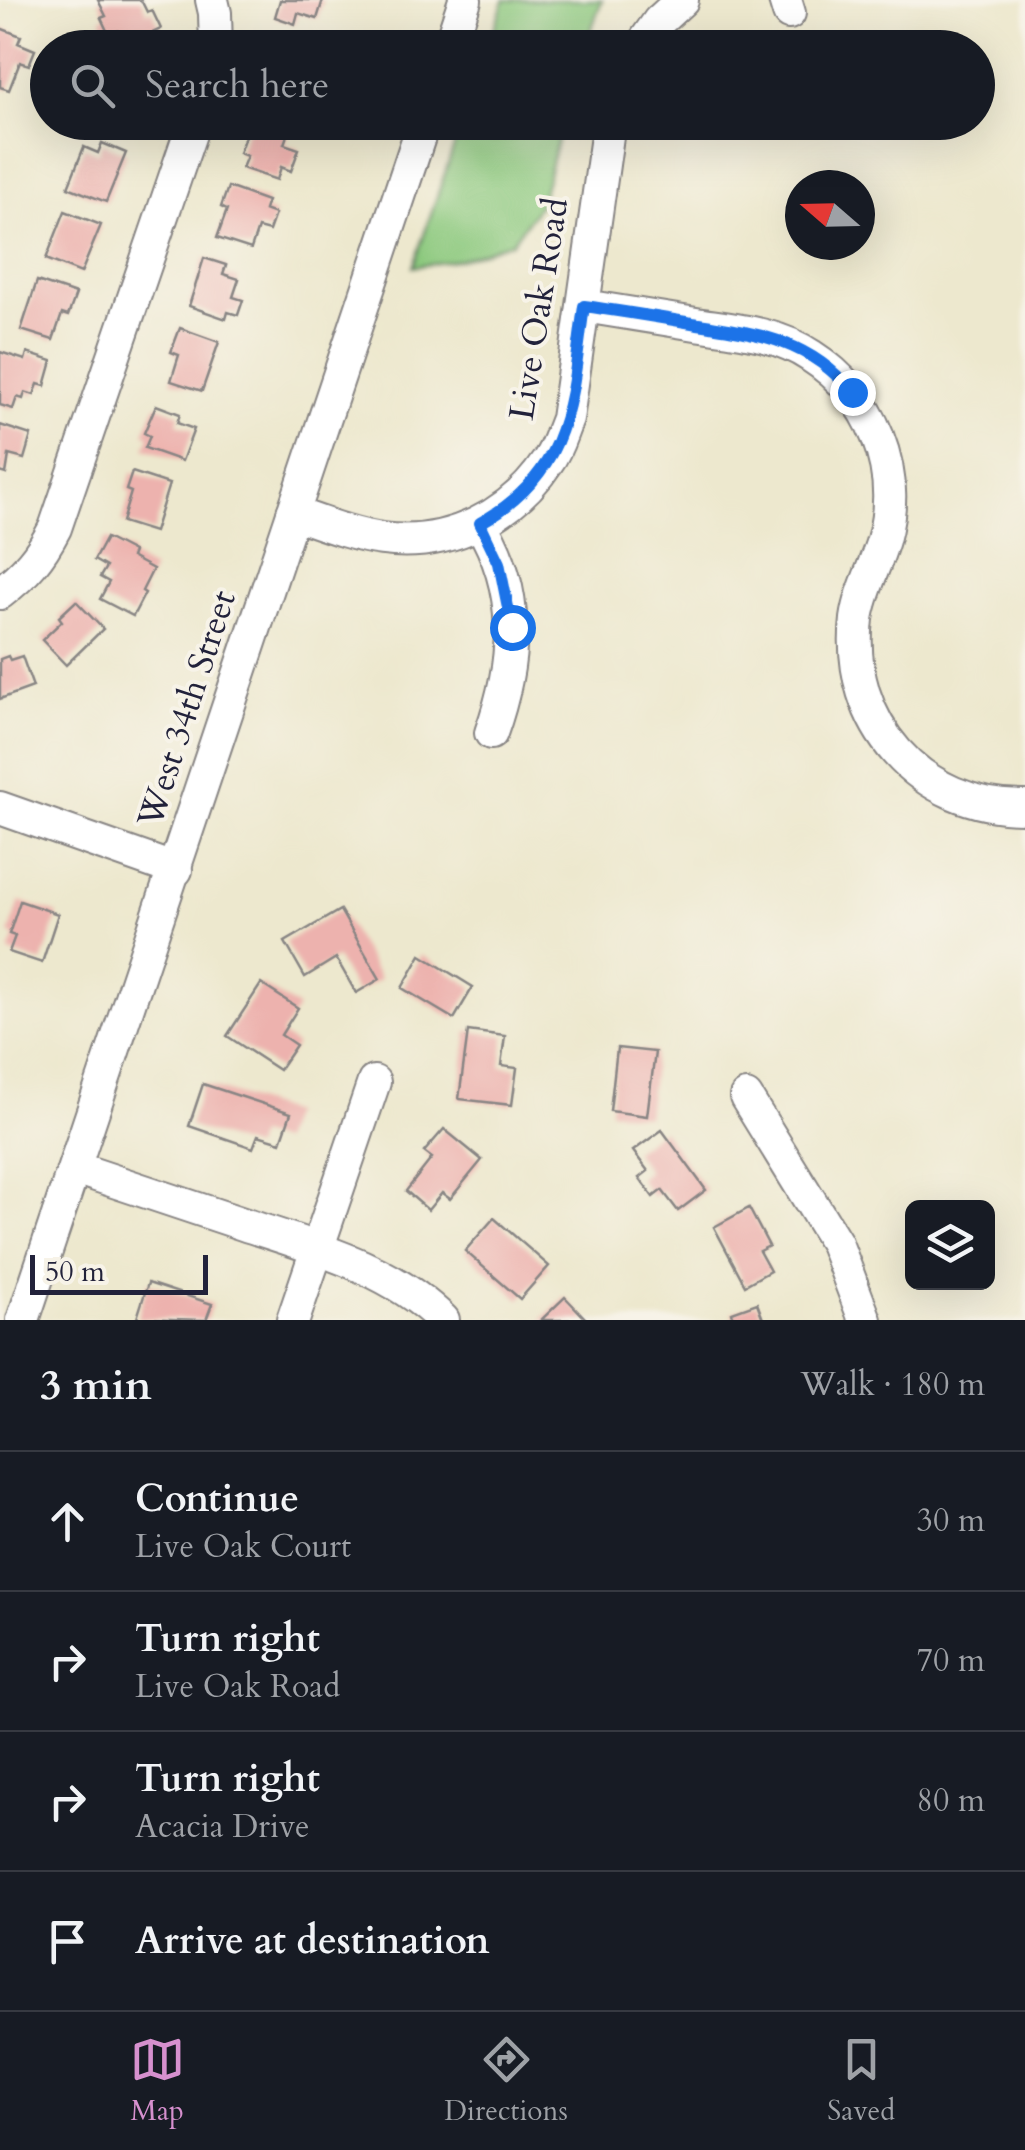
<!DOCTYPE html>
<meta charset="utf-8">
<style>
:root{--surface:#171b24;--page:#20242c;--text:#f1f3f6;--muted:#9ea1a6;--line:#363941;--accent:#d690ce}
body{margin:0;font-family:Cardo,serif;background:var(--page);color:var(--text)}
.controls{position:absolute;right:30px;bottom:30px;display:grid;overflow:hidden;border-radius:15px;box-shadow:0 10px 40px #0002}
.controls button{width:90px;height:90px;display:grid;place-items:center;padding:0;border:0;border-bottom:2px solid var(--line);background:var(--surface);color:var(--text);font:50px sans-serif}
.compass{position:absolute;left:785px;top:170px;width:90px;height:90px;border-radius:50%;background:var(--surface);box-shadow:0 10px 40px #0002;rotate:290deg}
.scale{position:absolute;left:30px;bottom:25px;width:178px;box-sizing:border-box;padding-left:10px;border:5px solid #22223b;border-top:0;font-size:28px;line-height:35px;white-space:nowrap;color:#22223b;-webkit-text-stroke:8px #f7f3e8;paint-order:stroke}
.stop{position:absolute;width:30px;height:30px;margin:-22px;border:8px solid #1a73e8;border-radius:50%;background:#fff}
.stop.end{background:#1a73e8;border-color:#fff;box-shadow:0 2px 10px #0008}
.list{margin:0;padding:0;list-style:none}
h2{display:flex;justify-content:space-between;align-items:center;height:130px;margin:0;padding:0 40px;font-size:42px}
h2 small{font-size:32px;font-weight:400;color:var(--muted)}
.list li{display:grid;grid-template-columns:65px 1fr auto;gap:30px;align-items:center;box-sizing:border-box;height:140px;padding:0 40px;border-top:2px solid var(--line)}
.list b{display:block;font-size:38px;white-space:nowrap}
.list p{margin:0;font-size:32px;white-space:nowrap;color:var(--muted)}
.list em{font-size:32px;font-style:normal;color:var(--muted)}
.icon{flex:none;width:55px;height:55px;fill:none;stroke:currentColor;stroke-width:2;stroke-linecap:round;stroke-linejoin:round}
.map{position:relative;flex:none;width:1025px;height:1320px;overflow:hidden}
.search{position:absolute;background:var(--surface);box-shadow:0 10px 40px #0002;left:30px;right:30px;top:30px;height:110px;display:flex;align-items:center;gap:25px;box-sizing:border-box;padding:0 35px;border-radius:55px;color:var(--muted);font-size:38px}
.sheet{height:690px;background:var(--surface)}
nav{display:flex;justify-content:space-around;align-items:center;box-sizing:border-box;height:140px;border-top:2px solid var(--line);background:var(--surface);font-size:28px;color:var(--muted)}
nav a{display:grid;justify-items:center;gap:5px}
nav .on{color:var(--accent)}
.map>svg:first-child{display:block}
.green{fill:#8cc97e;stroke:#57765c;stroke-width:2.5}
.building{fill:#edb2ae}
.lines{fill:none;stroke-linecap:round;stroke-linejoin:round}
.minor-casing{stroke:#888584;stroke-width:36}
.minor{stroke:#fff;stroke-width:32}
.route{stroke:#1a73e8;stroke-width:12}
.labels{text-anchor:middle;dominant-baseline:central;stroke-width:8;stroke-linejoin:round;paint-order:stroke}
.street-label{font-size:35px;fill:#22223b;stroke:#f7f3e8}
</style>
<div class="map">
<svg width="1025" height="1320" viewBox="0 0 1025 1320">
<rect width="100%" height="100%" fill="#f7f3e8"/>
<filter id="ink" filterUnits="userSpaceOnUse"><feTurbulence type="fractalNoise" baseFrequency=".01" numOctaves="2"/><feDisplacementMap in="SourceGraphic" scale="20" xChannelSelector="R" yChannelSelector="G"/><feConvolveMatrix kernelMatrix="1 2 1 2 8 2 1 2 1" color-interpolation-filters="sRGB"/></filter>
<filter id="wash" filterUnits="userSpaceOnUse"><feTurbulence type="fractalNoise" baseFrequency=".0048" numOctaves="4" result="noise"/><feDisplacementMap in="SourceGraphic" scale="40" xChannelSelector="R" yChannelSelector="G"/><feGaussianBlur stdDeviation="2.25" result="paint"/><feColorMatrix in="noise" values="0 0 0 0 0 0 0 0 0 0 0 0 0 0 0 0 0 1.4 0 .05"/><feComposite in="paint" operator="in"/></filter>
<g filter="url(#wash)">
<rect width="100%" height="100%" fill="#ede8ce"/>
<g class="green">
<polygon points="504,0 602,0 585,47 488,47"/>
<polygon points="462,123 562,123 540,204 512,242 462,259 413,267"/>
</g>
<g id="blocks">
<g class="building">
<polygon points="98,0 141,0 147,12 152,10 161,29 125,46 118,31 109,35 101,18 106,16"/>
<polygon points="280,0 323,0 317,19 298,13 295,24 275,17"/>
<polygon points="0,28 21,36 18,43 35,50 29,65 20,62 9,90 0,87"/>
<polygon points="250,122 278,122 290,127 284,144 299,149 291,171 281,167 277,180 242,168 247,156 239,153"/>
<polygon points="102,143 126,153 106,202 68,187 84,147 98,153"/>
<polygon points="228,187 267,201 264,210 275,214 269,231 258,228 251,249 217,238 227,210 221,207"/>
<polygon points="65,211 101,225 81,273 46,259"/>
<polygon points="204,258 226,265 223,274 239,279 233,297 243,300 238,315 228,312 226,319 189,306"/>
<polygon points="37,281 76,294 68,316 62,314 53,340 21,330"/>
<polygon points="180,328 219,342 202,391 171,381 179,355 171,352"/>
<polygon points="0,352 25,360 27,353 52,361 45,386 38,384 34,395 25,392 23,399 17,397 13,409 0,405"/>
<polygon points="156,405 180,414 177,423 194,429 182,461 145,448 150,436 144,433"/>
<polygon points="0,425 31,435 24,459 9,455 6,474 0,472"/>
<polygon points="132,472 169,484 154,532 122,522 131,492 126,490"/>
<polygon points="106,538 133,552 131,557 153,569 142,591 145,593 133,616 100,599 109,582 100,577 106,567 94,560"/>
<polygon points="76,601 103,629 66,665 42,640 62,621 59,617"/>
<polygon points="8,656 10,660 22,656 33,687 0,699 0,659"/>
<polygon points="20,901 58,914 42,963 9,952 15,936 9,934"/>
<polygon points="340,910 380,979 356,993 336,958 305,977 285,942"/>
<polygon points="421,955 473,987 454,1019 402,988"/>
<polygon points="261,984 298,1008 281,1035 296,1045 279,1070 227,1036"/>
<polygon points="468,1031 505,1036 501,1066 517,1068 512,1105 459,1099"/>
<polygon points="617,1048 655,1052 647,1116 610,1111"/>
<polygon points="203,1084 291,1113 281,1142 258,1135 253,1148 189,1126"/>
<polygon points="444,1129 482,1160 450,1199 442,1193 428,1210 406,1191 432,1158 424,1152"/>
<polygon points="662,1130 706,1190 678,1211 662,1190 653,1197 639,1178 648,1171 633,1151"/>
<polygon points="749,1208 769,1246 759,1251 770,1271 745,1285 714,1227"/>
<polygon points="494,1218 549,1266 520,1299 465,1251"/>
<polygon points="148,1283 212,1304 206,1320 137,1318"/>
<polygon points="565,1297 587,1320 541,1320"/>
<polygon points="757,1303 763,1319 734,1320 732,1312"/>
</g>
</g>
</g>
<g filter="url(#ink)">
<use href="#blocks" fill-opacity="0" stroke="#888584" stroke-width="2.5"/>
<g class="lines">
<g class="minor-casing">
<g id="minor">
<polyline points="212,0 215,13 216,48"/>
<polyline points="785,0 789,13"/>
<polyline points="449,48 465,0"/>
<polyline points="640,48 659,21 682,0"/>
<path d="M584 306C621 312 658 318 696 324 735 330 777 333 811 356 872 395 903 470 883 540 875 567 861 591 857 619 845 723 920 808 1025 807"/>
<path d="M293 513C322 523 352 535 382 539 448 548 512 516 548 461 557 449 561 433 567 419L609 122"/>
<path d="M480 523C521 591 517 660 491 733"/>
<path d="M0 593C26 573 40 557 55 528L194 122"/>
<polyline points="0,808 176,870"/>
<polyline points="746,1097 836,1243 865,1320"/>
<path d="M75 1168C131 1187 187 1205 243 1224 312 1247 390 1267 443 1320"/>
<polyline points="23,1320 424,122"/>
<polyline points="293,1320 374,1082"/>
</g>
</g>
<use href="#minor" class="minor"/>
</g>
</g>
<g class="lines" filter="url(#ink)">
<path class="route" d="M512 627 499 563 480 523C572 472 571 399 584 306 620 311 656 317 692 323 755 333 809 339 852 392"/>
</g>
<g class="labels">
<g class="street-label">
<text transform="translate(539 309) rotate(-81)">Live Oak Road</text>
<text transform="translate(187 709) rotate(-72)">West 34th Street</text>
</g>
</g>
</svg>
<div class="controls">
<button><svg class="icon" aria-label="layers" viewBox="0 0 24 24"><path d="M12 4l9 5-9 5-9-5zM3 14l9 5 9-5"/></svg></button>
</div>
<svg class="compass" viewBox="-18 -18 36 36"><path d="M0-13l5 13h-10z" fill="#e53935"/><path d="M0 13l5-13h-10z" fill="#9ea1a6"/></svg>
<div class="scale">50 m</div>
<div class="stop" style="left:512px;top:627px"></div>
<div class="stop end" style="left:852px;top:392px"></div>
<div class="search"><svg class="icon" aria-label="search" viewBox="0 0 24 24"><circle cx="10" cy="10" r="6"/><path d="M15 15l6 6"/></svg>Search here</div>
</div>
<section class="sheet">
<h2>3 min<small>Walk · 180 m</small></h2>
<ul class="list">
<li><svg class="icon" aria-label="ahead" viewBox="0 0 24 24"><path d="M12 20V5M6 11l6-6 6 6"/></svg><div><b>Continue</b><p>Live Oak Court</p></div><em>30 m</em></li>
<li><svg class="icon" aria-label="right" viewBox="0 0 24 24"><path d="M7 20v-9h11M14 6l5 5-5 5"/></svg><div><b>Turn right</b><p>Live Oak Road</p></div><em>70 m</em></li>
<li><svg class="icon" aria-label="right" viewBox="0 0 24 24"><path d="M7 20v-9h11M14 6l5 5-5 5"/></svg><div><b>Turn right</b><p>Acacia Drive</p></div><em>80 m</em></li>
<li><svg class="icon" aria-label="arrive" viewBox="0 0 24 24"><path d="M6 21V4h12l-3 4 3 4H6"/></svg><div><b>Arrive at destination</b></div></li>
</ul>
</section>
<nav>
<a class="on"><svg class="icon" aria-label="map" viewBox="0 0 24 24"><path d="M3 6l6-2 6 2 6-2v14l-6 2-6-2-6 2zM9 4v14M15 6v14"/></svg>Map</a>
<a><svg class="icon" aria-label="directions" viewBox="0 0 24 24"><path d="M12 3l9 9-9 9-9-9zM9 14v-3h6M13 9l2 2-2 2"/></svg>Directions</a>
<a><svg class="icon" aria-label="saved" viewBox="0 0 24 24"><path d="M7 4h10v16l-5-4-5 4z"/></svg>Saved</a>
</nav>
